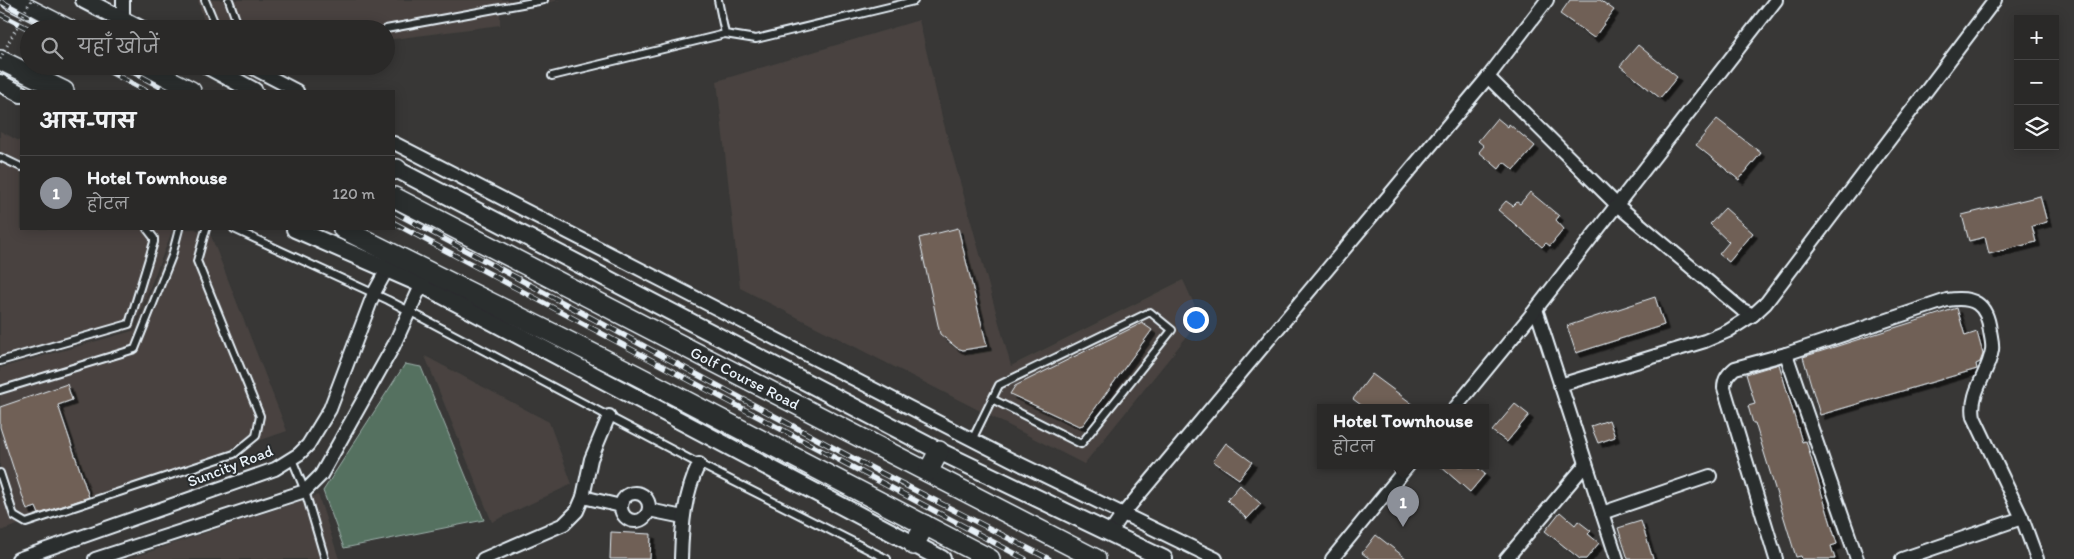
<!DOCTYPE html>
<html lang="hi">
<meta charset="utf-8">
<style>
:root{--surface:#2a2928;--page:#363534;--text:#f1f3f6;--muted:#a5a6a8;--line:#464545;--accent:#8c9099}
body{margin:0;font-family:Itim,"Playpen Sans Deva",sans-serif;background:var(--page);color:var(--text)}
.controls{position:absolute;right:15px;top:15px;display:grid;overflow:hidden;border-radius:0px;box-shadow:0 2px 12px #0003}
.controls button{width:45px;height:45px;display:grid;place-items:center;padding:0;border:0;border-bottom:1px solid var(--line);background:var(--surface);color:var(--text);font:25px sans-serif}
.you{position:absolute;left:1195px;top:319px;width:18px;height:18px;margin:-12px;border:4px solid #fff;border-radius:50%;background:#1a73e8;box-shadow:0 0 0 8px #1a73e833}
.badge{display:grid;place-items:center;width:32px;height:32px;border-radius:50%;background:var(--accent);color:#fff;font-size:16px;font-weight:700}
.pin{position:absolute;translate:-50% -41px;filter:drop-shadow(0 1px 2px #0008)}
.pin::after{content:'';position:absolute;top:26px;width:18px;height:15px;background:inherit;clip-path:polygon(0 0,100% 0,50% 100%)}
.popup{position:absolute;left:1317px;top:404px;width:172px;height:65px;box-sizing:border-box;display:grid;place-content:center;border-radius:0px;background:var(--surface);filter:drop-shadow(0 1px 4px #0005);font-size:16px;white-space:nowrap;color:var(--muted)}
.popup b{font-size:19px;color:var(--text)}
.popup::after{content:'';position:absolute;left:50%;top:100%;margin-left:-10px;border:10px solid transparent;border-top-color:var(--surface)}
.list{margin:0;padding:0;list-style:none}
h2{display:flex;justify-content:space-between;align-items:center;height:65px;margin:0;padding:0 20px;font-size:21px}
h2 small{font-size:16px;font-weight:400;color:var(--muted)}
.list li{display:grid;grid-template-columns:32px 1fr auto;gap:15px;align-items:center;box-sizing:border-box;height:75px;padding:0 20px;border-top:1px solid var(--line)}
.list b{display:block;font-size:19px;white-space:nowrap}
.list p{margin:0;font-size:16px;white-space:nowrap;color:var(--muted)}
.list em{font-size:16px;font-style:normal;color:var(--muted)}
.icon{flex:none;width:28px;height:28px;fill:none;stroke:currentColor;stroke-width:2;stroke-linecap:round;stroke-linejoin:round}
.map{position:relative;flex:none;width:2074px;height:559px;overflow:hidden}
.search{position:absolute;background:var(--surface);box-shadow:0 2px 12px #0003;left:20px;top:20px;width:375px;height:55px;display:flex;align-items:center;gap:12px;box-sizing:border-box;padding:0 18px;border-radius:28px;color:var(--muted);font-size:19px}
.panel{position:absolute;background:var(--surface);box-shadow:0 2px 12px #0003;left:20px;top:90px;width:375px;height:140px;border-radius:0px}
.map>svg:first-child{display:block}
.built{fill:#484340}
.green{fill:#557160;stroke:#9eb1ac}
.building{fill:#6f6056;stroke:#e8f1f8;filter:url(#shadow)}
.lines{fill:none;stroke-linecap:round;stroke-linejoin:round}
.service-casing{stroke:#e8f1f8;stroke-width:10}
.minor-casing{stroke:#e8f1f8;stroke-width:16}
.tertiary-casing{stroke:#e8f1f8;stroke-width:20}
.secondary-casing{stroke:#e8f1f8;stroke-width:22}
.service{stroke:#2a2d2e;stroke-width:6}
.minor{stroke:#2a2d2e;stroke-width:12}
.tertiary{stroke:#2a2d2e;stroke-width:16}
.secondary{stroke:#2a2d2e;stroke-width:19}
.rail-casing{stroke:#e8f1f8;stroke-width:5.5}
.rail{stroke:#2a2d2e;stroke-width:4;stroke-dasharray:11;stroke-linecap:butt}
.path-bridge{stroke:#e8f1f8;stroke-width:3;stroke-dasharray:1 4;stroke-linecap:butt}
.labels{text-anchor:middle;dominant-baseline:central;stroke-width:4;stroke-linejoin:round;paint-order:stroke}
.street-label{font-size:16px;fill:#e8f1f8;stroke:#2a2d2e}
</style>
<div class="map">
<svg width="2074" height="559" viewBox="0 0 2074 559">
<defs>
<filter id="shadow"><feDropShadow dx="4.5" dy="4.5" stdDeviation="0" flood-color="#0009"/></filter>
</defs>
<rect width="100%" height="100%" fill="#383736"/>
<filter id="ink" filterUnits="userSpaceOnUse"><feTurbulence type="fractalNoise" baseFrequency=".02" numOctaves="2"/><feDisplacementMap in="SourceGraphic" scale="10" xChannelSelector="R" yChannelSelector="G"/><feConvolveMatrix kernelMatrix="1 2 1 2 8 2 1 2 1" color-interpolation-filters="sRGB"/></filter>
<g filter="url(#ink)">
<g class="built">
<polygon points="198,0 561,0 500,10 500,25 386,40 386,29 206,29"/>
<polygon points="919,20 942,117 1011,366 1183,280 1201,319 1084,464 740,288 717,81"/>
<polygon points="0,131 21,142 21,229 173,229 134,328 0,366"/>
<polygon points="175,229 195,229 211,236 287,431 0,531 0,368 136,330"/>
<polygon points="425,356 549,422 572,484 492,522"/>
<polygon points="318,495 339,559 128,559"/>
</g>
<polygon class="green" points="405,364 421,367 484,520 344,548 323,491"/>
<g class="building">
<polygon points="1570,0 1600,0 1614,10 1594,38 1560,14"/>
<polygon points="1638,45 1677,77 1660,98 1620,66"/>
<polygon points="1497,118 1508,127 1509,124 1535,146 1514,170 1504,162 1499,169 1479,152 1484,146 1478,141"/>
<polygon points="1717,119 1761,153 1739,180 1696,145"/>
<polygon points="1530,192 1559,216 1556,220 1564,229 1550,246 1546,243 1542,247 1498,210 1506,201 1513,206 1517,202 1520,204"/>
<polygon points="2040,196 2047,222 2032,226 2036,242 1989,254 1985,237 1969,241 1962,215"/>
<polygon points="1725,208 1753,233 1729,262 1719,254 1729,242 1710,224"/>
<polygon points="958,228 987,346 963,350 957,348 940,334 919,238"/>
<polygon points="1655,297 1664,325 1576,353 1567,326"/>
<polygon points="1957,308 1965,336 1977,332 1983,354 1980,362 1976,364 1977,369 1820,415 1803,357"/>
<polygon points="1142,323 1152,330 1083,425 1079,426 1010,394 1015,386"/>
<polygon points="1779,364 1802,442 1806,441 1837,544 1831,546 1835,559 1802,559 1801,556 1796,557 1755,423 1753,423 1748,406 1755,404 1746,374"/>
<polygon points="1372,374 1418,408 1365,408 1353,399"/>
<polygon points="67,384 72,400 58,405 89,497 39,514 36,507 27,510 0,427 0,407"/>
<polygon points="1515,404 1529,415 1507,442 1492,431"/>
<polygon points="1609,420 1615,437 1598,443 1591,426"/>
<polygon points="1226,443 1252,462 1239,479 1213,461"/>
<polygon points="1440,466 1475,466 1485,474 1470,492"/>
<polygon points="1240,485 1261,504 1247,519 1227,500"/>
<polygon points="1560,512 1575,525 1578,521 1591,531 1588,534 1599,543 1586,559 1580,559 1545,531"/>
<polygon points="1641,521 1653,559 1628,559 1618,528"/>
<polygon points="611,532 651,534 650,559 610,559"/>
<polygon points="1376,535 1407,559 1370,559 1362,553"/>
</g>
<g class="lines">
<g class="service-casing">
<g id="service">
<polyline points="205,0 217,29"/>
<polyline points="229,0 236,20 244,29"/>
<polyline points="718,0 725,34 756,39 914,1"/>
<polyline points="386,29 544,0"/>
<polyline points="552,76 725,34"/>
<polyline points="0,157 21,167"/>
<polyline points="234,229 388,300 699,464 887,559"/>
<polyline points="0,361 129,324 154,242 154,238 147,229"/>
<polyline points="0,390 135,349 172,256 179,229"/>
<polyline points="972,440 999,385 1150,312 1172,330 1081,444 992,399"/>
<polyline points="292,459 305,491 325,559"/>
<polyline points="0,473 14,516 26,523 234,454 256,436 260,416 197,261 206,229"/>
</g>
</g>
<g class="minor-casing">
<g id="minor">
<polyline points="123,19 123,0"/>
<polyline points="249,66 297,91"/>
<polyline points="1488,77 1617,205 1741,309 1753,315 1766,303 1995,0"/>
<polyline points="394,143 1010,459 1216,559"/>
<polyline points="1536,309 1617,559"/>
<polyline points="1786,354 1857,559"/>
<polyline points="1560,385 1705,341 1728,331 1753,315"/>
<polyline points="1455,408 1536,309 1776,0"/>
<circle cx="635" cy="507" r="14"/>
<polyline points="583,497 621,506"/>
<polyline points="649,510 683,517"/>
<polyline points="1602,513 1710,476"/>
<polyline points="1110,533 1123,514 1488,77 1547,0"/>
<polyline points="18,559 275,469 299,454 308,445 330,409 374,293 391,262"/>
<polyline points="95,559 305,491 321,475 394,345 425,277"/>
<polyline points="483,559 564,524 577,511 583,497 591,459 609,416"/>
<path d="M681 559C682 525 684 495 699 464"/>
<polyline points="1332,559 1408,466"/>
<polyline points="1506,559 1586,464"/>
<path d="M1776 559 1724 388C1724 379 1728 374 1735 368L1786 354 1947 300C1973 296 1987 303 1990 331 1991 337 1993 344 1992 350 1988 375 1969 392 1974 417L2022 518 2037 559"/>
<polyline points="1902,559 2022,518"/>
</g>
</g>
<g class="tertiary-casing">
<g id="tertiary">
<polyline points="84,0 140,29"/>
<polyline points="208,66 254,91"/>
<polyline points="0,83 21,94"/>
<polyline points="394,168 939,451 1164,559"/>
<polyline points="295,229 421,284 942,559"/>
</g>
</g>
<g class="secondary-casing">
<g id="secondary">
<polyline points="11,0 68,29"/>
<polyline points="0,60 64,91"/>
<polyline points="142,66 191,91"/>
<polyline points="394,170 397,169"/>
<polyline points="394,197 1096,559"/>
<polyline points="343,229 636,375 990,559"/>
<polyline points="928,472 939,451"/>
<polyline points="914,545 925,525"/>
</g>
</g>
<use href="#service" class="service"/>
<use href="#minor" class="minor"/>
<use href="#tertiary" class="tertiary"/>
<use href="#secondary" class="secondary"/>
<g class="rail-casing">
<g id="rail">
<polyline points="0,1 52,29"/>
<polyline points="0,14 29,29"/>
<polyline points="99,66 146,91"/>
<polyline points="122,66 168,91"/>
<polyline points="394,212 860,462 1049,559"/>
<polyline points="394,223 1025,559"/>
</g>
</g>
<use href="#rail" class="rail"/>
<polyline class="path-bridge" points="0,59 31,0"/>
</g>
</g>
<g class="labels">
<g class="street-label">
<text transform="translate(745 378) rotate(27)">Golf Course Road</text>
<text transform="translate(230 466) rotate(-21)">Suncity Road</text>
</g>
</g>
</svg>
<div class="controls">
<button>+</button>
<button>−</button>
<button><svg class="icon" aria-label="layers" viewBox="0 0 24 24"><path d="M12 4l9 5-9 5-9-5zM3 14l9 5 9-5"/></svg></button>
</div>
<div class="you"></div>
<div class="pin badge" style="left:1403px;top:527px">1</div>
<div class="popup"><b>Hotel Townhouse</b>होटल</div>
<div class="search"><svg class="icon" aria-label="search" viewBox="0 0 24 24"><circle cx="10" cy="10" r="6"/><path d="M15 15l6 6"/></svg>यहाँ खोजें</div>
<section class="panel">
<h2>आस-पास<small></small></h2>
<ul class="list">
<li><span class="badge">1</span><div><b>Hotel Townhouse</b><p>होटल</p></div><em>120 m</em></li>
</ul>
</section>
</div>
